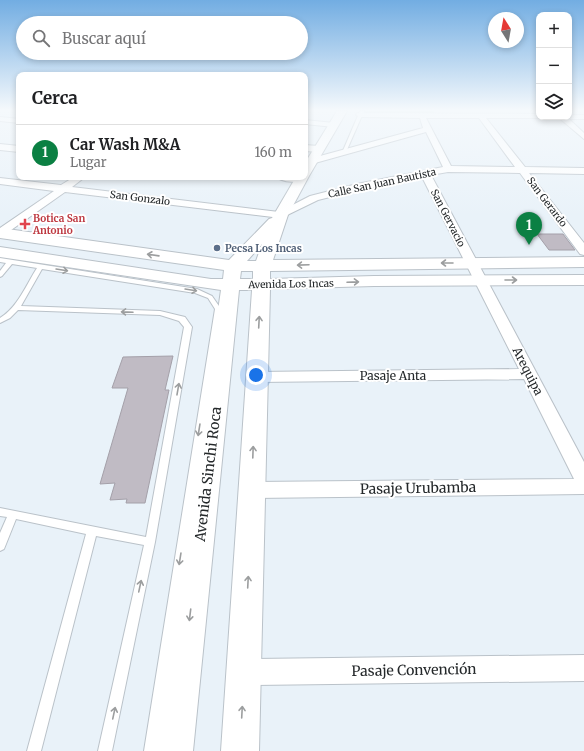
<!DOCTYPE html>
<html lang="es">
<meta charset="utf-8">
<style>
:root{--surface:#fff;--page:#f2f2f2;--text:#202124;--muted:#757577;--line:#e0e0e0;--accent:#0b8043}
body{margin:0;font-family:Merriweather,serif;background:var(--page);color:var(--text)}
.controls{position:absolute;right:12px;top:12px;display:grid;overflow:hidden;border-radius:8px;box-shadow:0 2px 6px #0003}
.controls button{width:36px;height:36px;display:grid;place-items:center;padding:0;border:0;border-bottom:1px solid var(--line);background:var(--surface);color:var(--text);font:20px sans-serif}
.compass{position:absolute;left:488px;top:12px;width:36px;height:36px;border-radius:50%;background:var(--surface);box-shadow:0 2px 6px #0003;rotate:349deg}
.you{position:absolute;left:256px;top:375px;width:14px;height:14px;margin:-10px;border:3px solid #fff;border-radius:50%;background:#1a73e8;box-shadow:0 0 0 6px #1a73e833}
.badge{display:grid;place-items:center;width:26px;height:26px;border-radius:50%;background:var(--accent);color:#fff;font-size:13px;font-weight:700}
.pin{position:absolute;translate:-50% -33px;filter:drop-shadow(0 1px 2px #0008)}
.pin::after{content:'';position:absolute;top:21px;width:14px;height:12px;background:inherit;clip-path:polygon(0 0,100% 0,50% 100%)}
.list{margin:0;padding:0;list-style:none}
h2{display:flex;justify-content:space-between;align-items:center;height:52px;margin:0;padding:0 16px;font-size:17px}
h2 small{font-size:13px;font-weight:400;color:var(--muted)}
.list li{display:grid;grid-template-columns:26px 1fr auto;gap:12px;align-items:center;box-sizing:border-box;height:56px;padding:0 16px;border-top:1px solid var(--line)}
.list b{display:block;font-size:15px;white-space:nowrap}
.list p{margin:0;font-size:13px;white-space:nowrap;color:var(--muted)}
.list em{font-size:13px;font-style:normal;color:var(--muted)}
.icon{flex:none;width:22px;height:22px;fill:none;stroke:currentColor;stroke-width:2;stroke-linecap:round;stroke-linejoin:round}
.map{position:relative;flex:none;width:584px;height:751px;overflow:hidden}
.search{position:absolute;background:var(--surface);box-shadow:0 2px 6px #0003;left:16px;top:16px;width:292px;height:44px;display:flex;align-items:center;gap:10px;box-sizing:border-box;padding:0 14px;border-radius:22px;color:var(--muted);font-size:15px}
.panel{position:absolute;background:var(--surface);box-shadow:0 2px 6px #0003;left:16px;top:72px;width:292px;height:108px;border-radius:8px}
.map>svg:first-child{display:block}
.green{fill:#98ceae}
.building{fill:#c0bbc4;stroke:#a4a0a9}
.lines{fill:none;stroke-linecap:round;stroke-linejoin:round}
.lane-casing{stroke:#bac2c9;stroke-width:2}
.street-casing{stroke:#bac2c9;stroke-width:2}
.secondary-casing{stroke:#bac2c9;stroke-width:2}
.lane{fill:#fff;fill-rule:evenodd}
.street{fill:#fff;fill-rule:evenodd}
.secondary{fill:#fff;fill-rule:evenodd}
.oneway{stroke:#9c9e9f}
.health-dot{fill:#e0444e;stroke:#fff;stroke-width:1.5}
.service-dot{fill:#5c6f8a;stroke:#fff;stroke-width:1.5}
.labels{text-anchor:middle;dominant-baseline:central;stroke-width:4;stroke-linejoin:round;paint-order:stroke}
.far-street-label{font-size:10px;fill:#24282a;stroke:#fff}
.far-health-label{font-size:10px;font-weight:bold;fill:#be3a42;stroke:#fff;text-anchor:start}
.far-service-label{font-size:10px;font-weight:bold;fill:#4e5e75;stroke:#fff;text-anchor:start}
.street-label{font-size:12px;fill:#24282a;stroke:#fff}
.near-street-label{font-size:14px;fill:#24282a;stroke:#fff}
</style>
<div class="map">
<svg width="584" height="751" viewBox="0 0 584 751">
<rect width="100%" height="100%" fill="#e9f2f9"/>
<polygon class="green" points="362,111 433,111 435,114 361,114"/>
<g class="building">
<polygon points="537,234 563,234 575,250 549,250"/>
<polygon points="173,356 165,390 169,390 145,503 126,503 127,499 110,500 115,483 100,484 128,388 112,388 123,357"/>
</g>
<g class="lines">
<g class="lane-casing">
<g id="lane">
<polygon points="360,111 364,111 346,152 342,153"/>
<path d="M0 258 197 289 212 296 221 309 158 751H144L215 309 208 298 195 293 42 269 21 306 160 311 185 317 192 327 155 542 112 751H98L144 545 96 536 41 751H27L86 534 16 519 4 549 0 551V533L7 517 0 516V508L146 537 184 327 179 321 160 315 18 310 10 318 0 323V318C18 307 26 285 37 268L12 264 2 276 0 277V271L6 263 0 262Z"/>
</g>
</g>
<g class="street-casing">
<g id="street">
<path d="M357 113 539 114V117L542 118H486L525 167 584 168V174L529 173 584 243V255L580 254 520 173 448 172 431 175 584 462V494L252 498 245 495 242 490 245 485 252 482 574 479 524 379 257 382 251 381 249 377 251 373 257 372 519 369 422 177 358 190 318 200 281 218 65 192 4 235 0 236V228L54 191 0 184V178L61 185 74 177H85L72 187 279 212 310 196 357 184 443 167 426 132 315 163H309V159L423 128 420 118 360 117 356 115ZM426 118H479L515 167 451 166Z"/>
<polygon points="569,115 584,115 584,119 569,119 584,133 584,139 558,117 569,117"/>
<polygon points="0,117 19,119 19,123 0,121"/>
<polygon points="305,120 334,123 338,125 334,127 305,124"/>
<polygon points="0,144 19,146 19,152 0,150"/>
<polygon points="305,145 319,146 323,149 319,152 305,151"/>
<path d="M276 177H305L307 179C302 184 281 182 276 177Z"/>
<polygon points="584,655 584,681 244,685 235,681 231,672 235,663 244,659"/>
</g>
</g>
<g class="secondary-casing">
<path id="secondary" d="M337 111H347L309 176 288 215 273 260 584 257V267L270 271V279L374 276 584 275V285L374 286 270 289 259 751H221L252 290H239L193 751H155L221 290 0 257V247L211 279H223L224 270 0 238V228L229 260 269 219 272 218 296 177H305V163ZM262 244 256 261H247ZM241 271H253V279H240Z"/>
</g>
<use href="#lane" class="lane"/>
<use href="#street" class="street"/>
<use href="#secondary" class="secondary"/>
</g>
<defs><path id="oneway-shaft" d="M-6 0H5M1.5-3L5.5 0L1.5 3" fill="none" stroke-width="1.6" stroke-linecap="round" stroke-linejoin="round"/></defs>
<g class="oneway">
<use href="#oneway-shaft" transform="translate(153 255) rotate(-172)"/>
<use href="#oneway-shaft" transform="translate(447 263) rotate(180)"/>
<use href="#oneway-shaft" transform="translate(303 265) rotate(178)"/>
<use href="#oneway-shaft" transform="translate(62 270) rotate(9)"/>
<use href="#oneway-shaft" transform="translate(511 280)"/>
<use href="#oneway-shaft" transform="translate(353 282) rotate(-2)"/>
<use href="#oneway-shaft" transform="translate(191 290) rotate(9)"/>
<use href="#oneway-shaft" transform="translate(127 312) rotate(-178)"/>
<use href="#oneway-shaft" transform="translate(259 322) rotate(-87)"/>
<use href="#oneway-shaft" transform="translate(178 389) rotate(-80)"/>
<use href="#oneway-shaft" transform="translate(199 430) rotate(99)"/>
<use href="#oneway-shaft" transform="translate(253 452) rotate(-88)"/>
<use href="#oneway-shaft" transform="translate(180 559) rotate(99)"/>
<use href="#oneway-shaft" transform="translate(248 582) rotate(-87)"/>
<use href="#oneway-shaft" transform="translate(140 586) rotate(-78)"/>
<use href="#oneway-shaft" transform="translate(190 615) rotate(97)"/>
<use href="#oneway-shaft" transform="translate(242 712) rotate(-87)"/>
<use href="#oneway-shaft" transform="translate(114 713) rotate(-78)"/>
</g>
<linearGradient id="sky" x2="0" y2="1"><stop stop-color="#72ade2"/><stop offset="0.51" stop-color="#f5f9fc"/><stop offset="1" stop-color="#f5f9fc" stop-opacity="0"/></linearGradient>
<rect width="584" height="216" fill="url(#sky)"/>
<path class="health-dot" d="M23 218h4v4h4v4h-4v4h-4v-4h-4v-4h4z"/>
<circle class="service-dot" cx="217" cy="248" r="4"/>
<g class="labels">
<g class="far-street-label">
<text transform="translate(382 183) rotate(-12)">Calle San Juan Bautista</text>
<text transform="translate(140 198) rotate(7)">San Gonzalo</text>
<text transform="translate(547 202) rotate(53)">San Gerardo</text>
<text transform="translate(448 218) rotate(63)">San Gervacio</text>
<text transform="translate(291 284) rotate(-1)">Avenida Los Incas</text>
</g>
<g class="far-health-label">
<text x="33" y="218">Botica San<tspan x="33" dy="12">Antonio</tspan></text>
</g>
<g class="far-service-label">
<text x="225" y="248">Pecsa Los Incas</text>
</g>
<g class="street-label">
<text transform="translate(528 371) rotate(63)">Arequipa</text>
<text x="393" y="375">Pasaje Anta</text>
</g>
<g class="near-street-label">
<text transform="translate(208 474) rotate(-83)">Avenida Sinchi Roca</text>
<text transform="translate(418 488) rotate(-1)">Pasaje Urubamba</text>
<text transform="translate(414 670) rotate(-1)">Pasaje Convención</text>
</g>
</g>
</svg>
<div class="controls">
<button>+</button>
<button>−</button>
<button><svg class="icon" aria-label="layers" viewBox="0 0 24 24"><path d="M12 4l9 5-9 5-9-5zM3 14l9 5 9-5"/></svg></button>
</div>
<svg class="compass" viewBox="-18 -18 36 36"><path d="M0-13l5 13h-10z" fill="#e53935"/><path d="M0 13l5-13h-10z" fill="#757577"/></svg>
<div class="you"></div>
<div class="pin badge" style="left:529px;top:245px">1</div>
<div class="search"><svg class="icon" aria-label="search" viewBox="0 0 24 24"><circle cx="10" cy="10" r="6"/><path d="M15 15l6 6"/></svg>Buscar aquí</div>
<section class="panel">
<h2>Cerca<small></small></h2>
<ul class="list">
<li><span class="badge">1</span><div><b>Car Wash M&amp;A</b><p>Lugar</p></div><em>160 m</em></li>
</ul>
</section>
</div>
